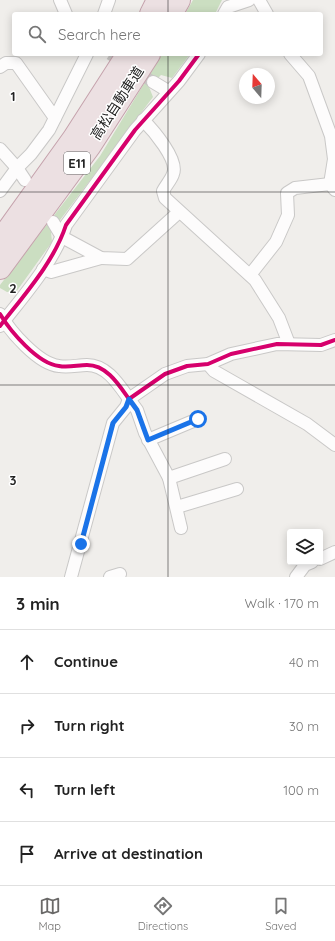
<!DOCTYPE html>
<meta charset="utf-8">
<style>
:root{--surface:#fff;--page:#f6f6f6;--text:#222;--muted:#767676;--line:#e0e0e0;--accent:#6a6968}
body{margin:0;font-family:Quicksand,"Noto Sans JP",sans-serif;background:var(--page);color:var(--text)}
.controls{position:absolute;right:12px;bottom:12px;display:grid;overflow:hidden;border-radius:4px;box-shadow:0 2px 10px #0003}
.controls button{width:36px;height:36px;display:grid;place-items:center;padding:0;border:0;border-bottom:1px solid var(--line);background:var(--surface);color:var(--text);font:20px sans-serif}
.compass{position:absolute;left:239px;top:68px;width:36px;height:36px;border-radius:50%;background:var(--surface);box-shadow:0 2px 10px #0003;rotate:341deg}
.stop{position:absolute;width:12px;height:12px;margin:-9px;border:3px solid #1a73e8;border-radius:50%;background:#fff}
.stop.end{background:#1a73e8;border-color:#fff;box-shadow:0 1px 4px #0008}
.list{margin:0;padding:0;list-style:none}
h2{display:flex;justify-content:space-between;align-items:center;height:52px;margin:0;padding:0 16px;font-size:17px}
h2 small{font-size:13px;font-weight:400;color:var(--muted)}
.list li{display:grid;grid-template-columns:26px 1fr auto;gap:12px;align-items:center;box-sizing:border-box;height:64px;padding:0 16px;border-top:1px solid var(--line)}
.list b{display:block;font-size:15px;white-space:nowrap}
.list em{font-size:13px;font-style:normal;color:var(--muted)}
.icon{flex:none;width:22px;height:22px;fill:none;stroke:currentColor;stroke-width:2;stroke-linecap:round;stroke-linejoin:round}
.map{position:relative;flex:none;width:335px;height:577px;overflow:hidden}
.search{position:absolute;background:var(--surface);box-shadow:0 2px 10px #0003;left:12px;right:12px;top:12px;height:44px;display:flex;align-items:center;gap:10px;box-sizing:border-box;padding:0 14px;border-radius:4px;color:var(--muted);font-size:15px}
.sheet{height:308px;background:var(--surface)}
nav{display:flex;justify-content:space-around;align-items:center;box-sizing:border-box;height:56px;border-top:1px solid var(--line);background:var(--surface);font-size:11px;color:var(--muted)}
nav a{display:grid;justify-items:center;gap:2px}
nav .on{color:var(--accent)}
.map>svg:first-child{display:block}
.forest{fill:#cbdec1}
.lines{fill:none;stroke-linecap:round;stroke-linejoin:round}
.minor-tunnel{stroke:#c7c5c3;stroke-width:12;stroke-dasharray:12 6;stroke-linecap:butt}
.minor-casing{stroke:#c9c8c7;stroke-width:14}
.motorway-casing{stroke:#c5a2ac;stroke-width:24}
.minor{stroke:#fdfcfc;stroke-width:12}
.motorway{stroke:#ece0e2;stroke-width:22}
.cycleway-casing{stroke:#fff;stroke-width:6}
.cycleway{stroke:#d6006c;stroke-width:4}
.route{stroke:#1a73e8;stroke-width:5}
.grid{fill:none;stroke:#222;stroke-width:1;stroke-opacity:0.55}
.labels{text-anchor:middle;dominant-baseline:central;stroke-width:3;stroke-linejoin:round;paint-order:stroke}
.shield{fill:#fff;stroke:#646464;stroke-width:1}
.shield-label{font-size:13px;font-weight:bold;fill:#222}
.street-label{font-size:14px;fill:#222;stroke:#fff}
.grid-label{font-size:13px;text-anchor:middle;font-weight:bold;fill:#222;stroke:#fff;stroke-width:3;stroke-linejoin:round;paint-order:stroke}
</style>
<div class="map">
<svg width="335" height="577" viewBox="0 0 335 577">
<rect width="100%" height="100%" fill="#f0eeeb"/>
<g class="forest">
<polygon points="193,0 222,0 215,14 185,14"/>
<polygon points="162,54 190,54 172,78 161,75 149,87 153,97 51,232 52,242 16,292 7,292 0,288 0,285 100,156"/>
</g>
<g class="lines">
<polyline class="minor-tunnel" points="110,54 153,82"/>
<g class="minor-casing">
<g id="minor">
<polyline points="60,0 66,14"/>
<polyline points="259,0 267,14"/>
<polyline points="104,14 109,0"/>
<polyline points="224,14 228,7 249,0"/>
<polyline points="290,54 309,76 331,136 334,159 330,184 335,190"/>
<polyline points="0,67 6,63 16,63 55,118"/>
<polyline points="153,82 168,91"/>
<path d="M143 120C153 130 179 160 173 174 171 180 166 185 163 191L165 198 255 280 279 318 289 344"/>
<polyline points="0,149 17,168 25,180"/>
<polyline points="0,191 17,168 31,154 49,130 87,54"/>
<polyline points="53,222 62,237 101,258 127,259 179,212"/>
<polyline points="43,269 51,272 101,258"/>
<polyline points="250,275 276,242 288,215 287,193 295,188 330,184"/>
<path d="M0 314C10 331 38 364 59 366 68 368 78 365 87 365 107 365 119 385 129 399L165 374 187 366 208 364 231 354 277 344 321 345 335 340"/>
<path d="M0 326C24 295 54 262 66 225L135 130 179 81 199 54"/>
<polyline points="208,364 214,371 307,424 335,445"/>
<polyline points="129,399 137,410 145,433 169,478 181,528"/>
<polyline points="148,440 198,419"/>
<polyline points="169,478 225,459"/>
<polyline points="177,507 237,489"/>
<polyline points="320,559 335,552"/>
<polyline points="71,577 113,423 126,407 129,399"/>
<polyline points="110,577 120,574"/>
<polyline points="296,577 305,565 312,562"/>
</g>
</g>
<g class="motorway-casing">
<g id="motorway">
<polyline points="151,14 158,0"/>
<polyline points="171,14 179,0"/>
<polyline points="0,241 74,138 128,54"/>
<polyline points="0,268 89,147 149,54"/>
</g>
</g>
<use href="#minor" class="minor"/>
<use href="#motorway" class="motorway"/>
<g class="cycleway-casing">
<g id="cycleway">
<path d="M0 314C10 331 38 364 59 366 68 368 78 365 87 365 107 365 119 385 129 399L165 374 187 366 208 364 231 354 277 344 321 345 335 340"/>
<path d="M0 326C24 295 54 262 66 225L135 130 179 81 199 54"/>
</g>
</g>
<use href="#cycleway" class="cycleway"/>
</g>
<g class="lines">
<polyline class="route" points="81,544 113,423 126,407 129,399 137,410 148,440 198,419"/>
</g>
<path class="grid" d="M168 0V14M168 54V577M0 192H335M0 385H335"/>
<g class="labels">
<rect class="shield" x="64" y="152" width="26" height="22" rx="3"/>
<g class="shield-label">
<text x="77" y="163">E11</text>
</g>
<g class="street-label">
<text transform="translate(117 103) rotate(-57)">高松自動車道</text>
</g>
</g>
<g class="grid-label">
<text x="13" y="101">1</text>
<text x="13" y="293">2</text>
<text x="13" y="485">3</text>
</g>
</svg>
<div class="controls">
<button><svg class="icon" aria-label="layers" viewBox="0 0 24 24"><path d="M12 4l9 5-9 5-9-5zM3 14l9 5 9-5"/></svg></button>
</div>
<svg class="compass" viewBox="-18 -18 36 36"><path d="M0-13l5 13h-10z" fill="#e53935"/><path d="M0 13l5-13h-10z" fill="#767676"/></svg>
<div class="stop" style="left:198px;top:419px"></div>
<div class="stop end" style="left:81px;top:544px"></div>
<div class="search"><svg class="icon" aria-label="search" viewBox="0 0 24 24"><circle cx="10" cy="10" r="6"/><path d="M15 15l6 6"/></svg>Search here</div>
</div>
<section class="sheet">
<h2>3 min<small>Walk · 170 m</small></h2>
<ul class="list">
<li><svg class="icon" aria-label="ahead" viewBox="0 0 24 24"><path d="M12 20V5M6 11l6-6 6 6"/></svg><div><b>Continue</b></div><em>40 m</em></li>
<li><svg class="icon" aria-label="right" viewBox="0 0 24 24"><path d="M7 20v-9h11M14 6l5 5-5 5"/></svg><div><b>Turn right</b></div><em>30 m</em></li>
<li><svg class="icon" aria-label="left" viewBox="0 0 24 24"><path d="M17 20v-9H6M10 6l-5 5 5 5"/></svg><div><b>Turn left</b></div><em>100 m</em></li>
<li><svg class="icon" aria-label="arrive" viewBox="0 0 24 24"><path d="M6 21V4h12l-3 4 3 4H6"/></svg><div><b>Arrive at destination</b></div></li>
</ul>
</section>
<nav>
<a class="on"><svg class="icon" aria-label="map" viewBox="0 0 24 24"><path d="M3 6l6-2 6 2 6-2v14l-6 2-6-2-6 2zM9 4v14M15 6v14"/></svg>Map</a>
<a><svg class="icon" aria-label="directions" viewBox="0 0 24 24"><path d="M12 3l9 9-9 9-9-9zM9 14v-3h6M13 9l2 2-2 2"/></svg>Directions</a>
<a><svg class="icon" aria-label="saved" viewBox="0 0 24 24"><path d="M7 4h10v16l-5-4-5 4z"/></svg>Saved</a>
</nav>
